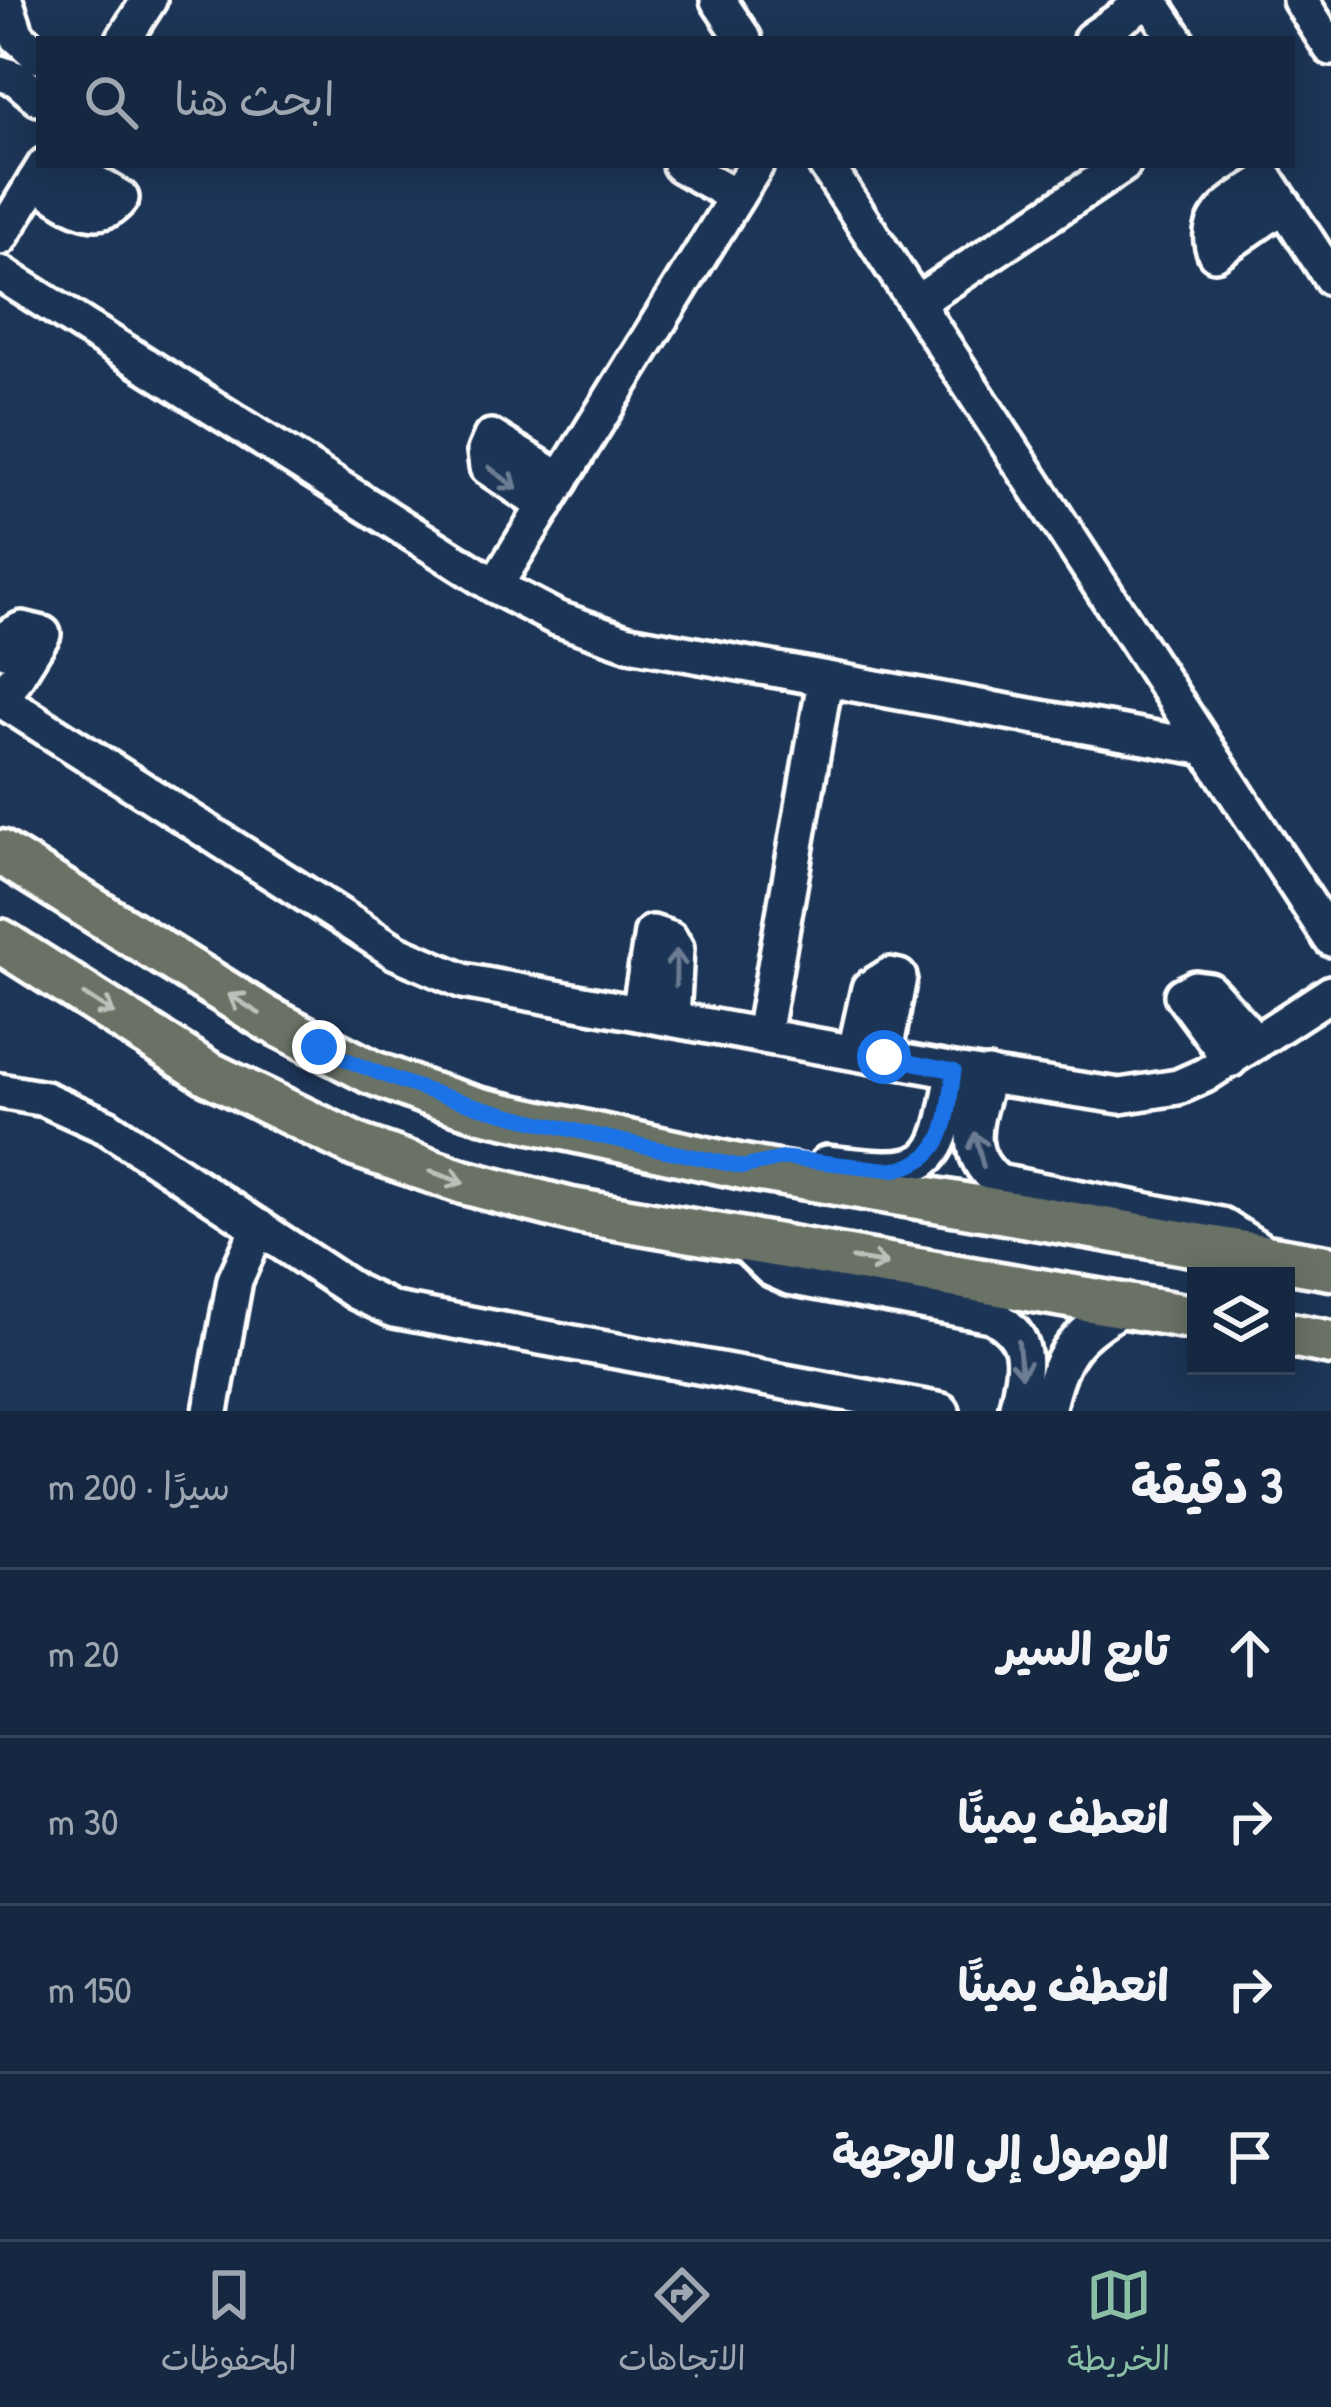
<!DOCTYPE html>
<html lang="ar">
<meta charset="utf-8">
<style>
:root{--surface:#162841;--page:#1f3048;--text:#f1f3f6;--muted:#9ea6b1;--line:#35445a;--accent:#8abfa5}
body{margin:0;font-family:"Patrick Hand","Playpen Sans Arabic",sans-serif;background:var(--page);color:var(--text);direction:rtl}
.controls{position:absolute;right:36px;bottom:36px;display:grid;overflow:hidden;border-radius:0px;box-shadow:0 6px 30px #0003}
.controls button{width:108px;height:108px;display:grid;place-items:center;padding:0;border:0;border-bottom:3px solid var(--line);background:var(--surface);color:var(--text);font:60px sans-serif}
.stop{position:absolute;width:36px;height:36px;margin:-27px;border:9px solid #1a73e8;border-radius:50%;background:#fff}
.stop.end{background:#1a73e8;border-color:#fff;box-shadow:0 3px 12px #0008}
.list{margin:0;padding:0;list-style:none}
h2{display:flex;justify-content:space-between;align-items:center;height:156px;margin:0;padding:0 48px;font-size:51px}
h2 small{font-size:39px;font-weight:400;color:var(--muted)}
.list li{display:grid;grid-template-columns:78px 1fr auto;gap:36px;align-items:center;box-sizing:border-box;height:168px;padding:0 48px;border-top:3px solid var(--line)}
.list b{display:block;font-size:45px;white-space:nowrap}
.list em{font-size:39px;font-style:normal;color:var(--muted)}
.icon{flex:none;width:66px;height:66px;fill:none;stroke:currentColor;stroke-width:2;stroke-linecap:round;stroke-linejoin:round}
.map{position:relative;flex:none;width:1331px;height:1411px;overflow:hidden;direction:ltr}
.search{position:absolute;background:var(--surface);box-shadow:0 6px 30px #0003;left:36px;right:36px;top:36px;height:132px;display:flex;align-items:center;gap:30px;box-sizing:border-box;padding:0 42px;border-radius:0px;color:var(--muted);font-size:45px}
.sheet{height:828px;background:var(--surface)}
nav{display:flex;justify-content:space-around;align-items:center;box-sizing:border-box;height:168px;border-top:3px solid var(--line);background:var(--surface);font-size:33px;color:var(--muted)}
nav a{display:grid;justify-items:center;gap:6px}
nav .on{color:var(--accent)}
.map>svg:first-child{display:block}
.lines{fill:none;stroke-linecap:round;stroke-linejoin:round}
.minor-casing{stroke:#fff;stroke-width:42}
.major-casing{stroke:#fff;stroke-width:51}
.minor{stroke:#1d3557;stroke-width:33}
.major{stroke:#6a7266;stroke-width:42}
.oneway{stroke:#6c7c92}
.oneway2{stroke:#bcc0ba}
.route{stroke:#1a73e8;stroke-width:15}
</style>
<div class="map">
<svg width="1331" height="1411" viewBox="0 0 1331 1411">
<rect width="100%" height="100%" fill="#1d3557"/>
<filter id="ink" filterUnits="userSpaceOnUse"><feTurbulence type="fractalNoise" baseFrequency=".00833" numOctaves="2"/><feDisplacementMap in="SourceGraphic" scale="24" xChannelSelector="R" yChannelSelector="G"/><feConvolveMatrix kernelMatrix="1 2 1 2 8 2 1 2 1" color-interpolation-filters="sRGB"/></filter>
<g filter="url(#ink)">
<g class="lines">
<g class="minor-casing">
<g id="minor">
<polyline points="5,0 17,36 39,56"/>
<polyline points="718,0 744,39"/>
<polyline points="1150,0 1176,39"/>
<polyline points="1300,0 1331,48"/>
<polyline points="124,39 149,0"/>
<polyline points="1091,39 1148,0"/>
<polyline points="0,73 17,79 39,98"/>
<polyline points="680,165 736,197"/>
<polyline points="826,165 1331,939"/>
<path d="M1267 180C1240 199 1200 215 1215 253L1284 205"/>
<path d="M35 181C61 197 97 231 121 198L65 165"/>
<polyline points="1272,187 1331,278"/>
<polyline points="0,238 45,165"/>
<polyline points="0,273 495,586 556,618 629,643 1206,748"/>
<polyline points="916,303 1123,165"/>
<polyline points="545,506 487,467 485,451 491,437 561,480"/>
<polyline points="495,586 756,165"/>
<polyline points="0,650 9,636 22,629 43,634 2,700"/>
<polyline points="0,699 396,952 463,981 954,1071 1120,1096 1178,1087 1205,1075 1331,993"/>
<polyline points="639,1013 652,933 670,939 676,948 672,1019"/>
<polyline points="763,1035 825,681"/>
<polyline points="855,1051 869,988 890,975 899,977 884,1057"/>
<polyline points="1230,1060 1182,995 1195,988 1209,990 1256,1042"/>
<path d="M988 1075C977 1117 959 1150 998 1182L1221 1225 1262 1251"/>
<polyline points="0,1091 45,1099 107,1127 356,1292 394,1310 942,1411"/>
<path d="M827 1163C929 1174 938 1176 954 1071"/>
<path d="M740 1239 771 1269 789 1277 991 1315C1036 1339 1024 1369 1016 1411"/>
<polyline points="211,1411 235,1280 259,1227"/>
<path d="M1047 1411C1059 1353 1076 1334 1127 1305"/>
</g>
</g>
<g class="major-casing">
<g id="major">
<polyline points="0,852 268,1019 371,1072 426,1093 481,1110 743,1167 1331,1268"/>
<polyline points="0,941 208,1073 358,1146 463,1182 571,1210 1196,1318"/>
<polyline points="1286,1334 1331,1343"/>
</g>
</g>
<use href="#minor" class="minor"/>
<use href="#major" class="major"/>
</g>
<defs><path id="oneway-shaft" d="M-6 0H5M1.5-3L5.5 0L1.5 3" fill="none" stroke-width="1.6" stroke-linecap="round" stroke-linejoin="round" transform="scale(3)"/></defs>
<g class="oneway">
<use href="#oneway-shaft" transform="translate(503 478) rotate(38)"/>
<use href="#oneway-shaft" transform="translate(676 968) rotate(-89)"/>
<use href="#oneway-shaft" transform="translate(979 1150) rotate(-104)"/>
<use href="#oneway-shaft" transform="translate(1020 1359) rotate(85)"/>
</g>
<g class="oneway2">
<use href="#oneway-shaft" transform="translate(99 1004) rotate(33)"/>
<use href="#oneway-shaft" transform="translate(244 1004) rotate(-148)"/>
<use href="#oneway-shaft" transform="translate(447 1177) rotate(19)"/>
<use href="#oneway-shaft" transform="translate(870 1261) rotate(10)"/>
</g>
</g>
<g class="lines" filter="url(#ink)">
<path class="route" d="M319 1047C453 1112 598 1135 743 1167L785 1158 892 1170C949 1161 947 1118 954 1071L884 1057"/>
</g>
</svg>
<div class="controls">
<button><svg class="icon" aria-label="layers" viewBox="0 0 24 24"><path d="M12 4l9 5-9 5-9-5zM3 14l9 5 9-5"/></svg></button>
</div>
<div class="stop" style="left:884px;top:1057px"></div>
<div class="stop end" style="left:319px;top:1047px"></div>
<div class="search"><svg class="icon" aria-label="search" viewBox="0 0 24 24"><circle cx="10" cy="10" r="6"/><path d="M15 15l6 6"/></svg>ابحث هنا</div>
</div>
<section class="sheet">
<h2>3 دقيقة<small>سيرًا · 200 m</small></h2>
<ul class="list">
<li><svg class="icon" aria-label="ahead" viewBox="0 0 24 24"><path d="M12 20V5M6 11l6-6 6 6"/></svg><div><b>تابع السير</b></div><em>20 m</em></li>
<li><svg class="icon" aria-label="right" viewBox="0 0 24 24"><path d="M7 20v-9h11M14 6l5 5-5 5"/></svg><div><b>انعطف يمينًا</b></div><em>30 m</em></li>
<li><svg class="icon" aria-label="right" viewBox="0 0 24 24"><path d="M7 20v-9h11M14 6l5 5-5 5"/></svg><div><b>انعطف يمينًا</b></div><em>150 m</em></li>
<li><svg class="icon" aria-label="arrive" viewBox="0 0 24 24"><path d="M6 21V4h12l-3 4 3 4H6"/></svg><div><b>الوصول إلى الوجهة</b></div></li>
</ul>
</section>
<nav>
<a class="on"><svg class="icon" aria-label="map" viewBox="0 0 24 24"><path d="M3 6l6-2 6 2 6-2v14l-6 2-6-2-6 2zM9 4v14M15 6v14"/></svg>الخريطة</a>
<a><svg class="icon" aria-label="directions" viewBox="0 0 24 24"><path d="M12 3l9 9-9 9-9-9zM9 14v-3h6M13 9l2 2-2 2"/></svg>الاتجاهات</a>
<a><svg class="icon" aria-label="saved" viewBox="0 0 24 24"><path d="M7 4h10v16l-5-4-5 4z"/></svg>المحفوظات</a>
</nav>
